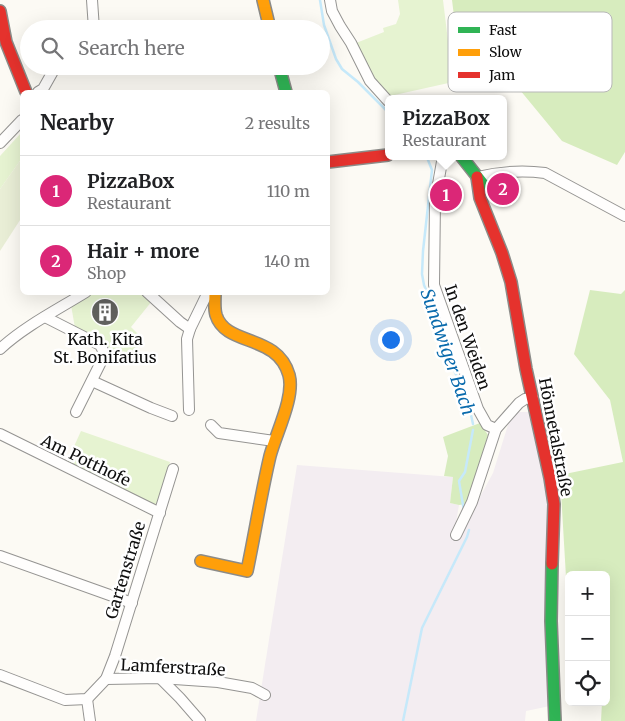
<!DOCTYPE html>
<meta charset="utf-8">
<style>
:root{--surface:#fff;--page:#f6f6f6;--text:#202124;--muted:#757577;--line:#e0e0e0;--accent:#db2777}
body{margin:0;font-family:Merriweather,serif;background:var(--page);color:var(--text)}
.controls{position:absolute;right:15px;bottom:15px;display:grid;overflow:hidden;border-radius:8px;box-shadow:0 5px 20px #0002}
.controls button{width:45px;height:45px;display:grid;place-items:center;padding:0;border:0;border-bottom:1px solid var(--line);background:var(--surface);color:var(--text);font:25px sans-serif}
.you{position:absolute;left:390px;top:339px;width:18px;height:18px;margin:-12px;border:4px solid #fff;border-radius:50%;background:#1a73e8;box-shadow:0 0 0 8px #1a73e833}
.badge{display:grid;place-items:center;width:32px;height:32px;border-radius:50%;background:var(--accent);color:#fff;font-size:16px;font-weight:700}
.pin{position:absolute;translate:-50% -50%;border:2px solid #fff;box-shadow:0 1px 5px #0006}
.popup{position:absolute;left:385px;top:95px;width:122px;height:65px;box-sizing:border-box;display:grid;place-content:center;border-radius:8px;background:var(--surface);filter:drop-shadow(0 1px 4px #0005);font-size:16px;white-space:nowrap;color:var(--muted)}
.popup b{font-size:19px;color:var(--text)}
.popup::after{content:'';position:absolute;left:50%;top:100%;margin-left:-10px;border:10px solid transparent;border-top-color:var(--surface)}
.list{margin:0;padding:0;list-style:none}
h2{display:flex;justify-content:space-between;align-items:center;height:65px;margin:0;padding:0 20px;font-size:21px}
h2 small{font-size:16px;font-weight:400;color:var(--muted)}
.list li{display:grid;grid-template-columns:32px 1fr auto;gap:15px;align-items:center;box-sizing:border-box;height:70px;padding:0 20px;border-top:1px solid var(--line)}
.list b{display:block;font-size:19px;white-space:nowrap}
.list p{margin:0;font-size:16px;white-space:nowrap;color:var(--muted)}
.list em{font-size:16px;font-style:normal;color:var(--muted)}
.icon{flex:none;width:28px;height:28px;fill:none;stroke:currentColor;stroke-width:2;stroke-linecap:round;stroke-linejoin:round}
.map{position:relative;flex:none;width:625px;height:721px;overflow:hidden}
.search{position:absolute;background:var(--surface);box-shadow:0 5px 20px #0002;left:20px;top:20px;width:310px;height:55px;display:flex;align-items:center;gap:12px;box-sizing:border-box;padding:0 18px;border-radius:28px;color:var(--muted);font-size:19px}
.panel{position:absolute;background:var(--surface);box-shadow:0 5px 20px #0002;left:20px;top:90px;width:310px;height:205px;border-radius:8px}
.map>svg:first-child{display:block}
.industrial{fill:#f3edf1}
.green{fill:#e6f3d1}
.forest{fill:#d7ecbe}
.cemetery{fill:#e9eed6}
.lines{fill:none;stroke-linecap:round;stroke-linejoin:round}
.stream{stroke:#c6e9fa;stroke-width:2.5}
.street-casing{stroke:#959492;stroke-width:12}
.fast-casing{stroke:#8c8b88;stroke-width:14}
.slow-casing{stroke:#8c8b88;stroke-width:14}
.jam-casing{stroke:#8c8b88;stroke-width:14}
.street{stroke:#fffefd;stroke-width:10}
.fast{stroke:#30b455;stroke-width:11}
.slow{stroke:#ff9f0a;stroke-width:11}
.jam{stroke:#e5322d;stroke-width:11}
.labels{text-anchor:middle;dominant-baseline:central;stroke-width:5;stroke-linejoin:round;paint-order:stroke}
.street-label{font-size:16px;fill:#0e0e0e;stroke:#fff}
.poi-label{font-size:16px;fill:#0e0e0e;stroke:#fff}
.water-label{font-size:18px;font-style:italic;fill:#0a6bad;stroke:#fff}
.key{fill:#fff;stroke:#b7b7b7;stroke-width:1}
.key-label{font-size:14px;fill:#0e0e0e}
</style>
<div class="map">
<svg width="625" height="721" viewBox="0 0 625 721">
<rect width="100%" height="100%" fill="#fcfaf4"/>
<polygon class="industrial" points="512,412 528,412 549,498 550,706 526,711 525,721 256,721 297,465 453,477 450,503 459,505 454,534 461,537 481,495 493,473"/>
<g class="green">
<polygon points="398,0 443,0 453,82 390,96 373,79 356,43 384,32 383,28 396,24 400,14"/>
<polygon points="22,132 22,158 0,189 0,156"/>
<polygon points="93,293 143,293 152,301 131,327 139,335 136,363 75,328 71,305"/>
<polygon points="81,431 170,462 158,508 67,462"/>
</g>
<g class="forest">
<polygon points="452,0 625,0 625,152 617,165 562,141 515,84 514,78 463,89"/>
<polygon points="590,290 621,294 625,290 625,721 601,721 602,702 606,702 606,575 569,575 568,611 560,475 623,462 610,400 574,354"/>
<polygon points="480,423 488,435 474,483 466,504 459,505 450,503 453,477 444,476 448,456 443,437"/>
</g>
<polygon class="cemetery" points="22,158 22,217 0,251 0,189"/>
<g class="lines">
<g class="stream">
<polyline points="320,0 324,25 336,59 342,69 358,82 388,112"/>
<polyline points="428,160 432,170 423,251 422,274 424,285 441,326 452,365 469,406 473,424"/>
<polyline points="464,511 459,481 465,472 473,430"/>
<polyline points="403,721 422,628 467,537 469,530"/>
</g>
<g class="street-casing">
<g id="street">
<polyline points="92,0 94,29"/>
<polyline points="330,0 332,11 340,26 351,43 370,81 388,101"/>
<polyline points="38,92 43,89 56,66"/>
<polyline points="0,143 22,120"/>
<polyline points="443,156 435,201 434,285 478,409 487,425 496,429"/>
<path d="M477 177C498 172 523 170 545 173L625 216"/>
<polyline points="147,292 180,322 190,329"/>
<polyline points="45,317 100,345 105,354 76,412"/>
<path d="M0 349C25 326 57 310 86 292"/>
<polyline points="92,381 151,408 172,416"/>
<polyline points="189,410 187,339 190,329 208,292"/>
<polyline points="211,425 219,433 274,441"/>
<polyline points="0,434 160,513"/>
<polyline points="456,535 472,502 496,429 519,403 525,399 533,398"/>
<polyline points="0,556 132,603"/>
<polyline points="0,675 65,700 87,699 106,679 115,656 173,469"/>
<polyline points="160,678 180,698 200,721"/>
<polyline points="106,679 160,678 218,682 252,688 265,695"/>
<polyline points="87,699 90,721"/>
</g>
</g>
<g class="fast-casing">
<g id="fast">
<polyline points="279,66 286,92"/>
<polyline points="461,156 483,184"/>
<polyline points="552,564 551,621 555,721"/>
</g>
</g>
<g class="slow-casing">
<g id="slow">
<polyline points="263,0 270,29"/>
<path d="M201 561 247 571C255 533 261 494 270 456 276 433 295 397 289 375 277 333 226 347 216 315 214 308 215 299 215 292"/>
</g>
</g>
<g class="jam-casing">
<g id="jam">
<polyline points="0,11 6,42 26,92"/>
<polyline points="328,162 388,155"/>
<polyline points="477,177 480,198 502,253 511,282 526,369 550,478 554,504 552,564"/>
</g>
</g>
<use href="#street" class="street"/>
<use href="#fast" class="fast"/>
<use href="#slow" class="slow"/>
<use href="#jam" class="jam"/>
</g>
<defs>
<g id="building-disc" transform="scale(1.4375)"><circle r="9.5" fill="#61615e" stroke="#fff"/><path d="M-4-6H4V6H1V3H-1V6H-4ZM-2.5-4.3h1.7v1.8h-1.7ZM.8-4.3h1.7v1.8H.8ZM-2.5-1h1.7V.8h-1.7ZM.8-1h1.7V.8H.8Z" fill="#fff"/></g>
</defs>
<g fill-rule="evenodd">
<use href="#building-disc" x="105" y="312"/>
</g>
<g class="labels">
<g class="street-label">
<text transform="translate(468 337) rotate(71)">In den Weiden</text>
<text transform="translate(556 437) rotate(79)">Hönnetalstraße</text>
<text transform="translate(86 460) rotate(26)">Am Potthofe</text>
<text transform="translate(125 570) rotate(-73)">Gartenstraße</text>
<text transform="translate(173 667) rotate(3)">Lamferstraße</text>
</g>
<g class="poi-label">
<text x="105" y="339">Kath. Kita<tspan x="105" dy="18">St. Bonifatius</tspan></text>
</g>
<g class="water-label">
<text transform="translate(448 352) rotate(71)">Sundwiger Bach</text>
</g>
</g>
<rect x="448" y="12" width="164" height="80" rx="8" class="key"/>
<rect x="458" y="27" width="22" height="6" fill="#30b455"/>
<rect x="458" y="49" width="22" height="7" fill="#ff9f0a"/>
<rect x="458" y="72" width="22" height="6" fill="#e5322d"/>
<g class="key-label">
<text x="489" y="35">Fast</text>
<text x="489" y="57">Slow</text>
<text x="489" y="80">Jam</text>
</g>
</svg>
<div class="controls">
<button>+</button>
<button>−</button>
<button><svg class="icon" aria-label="locate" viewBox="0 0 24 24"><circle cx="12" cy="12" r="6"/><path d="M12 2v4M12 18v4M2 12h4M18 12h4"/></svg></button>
</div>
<div class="you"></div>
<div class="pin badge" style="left:446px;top:195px">1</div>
<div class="popup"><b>PizzaBox</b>Restaurant</div>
<div class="pin badge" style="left:503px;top:189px">2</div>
<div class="search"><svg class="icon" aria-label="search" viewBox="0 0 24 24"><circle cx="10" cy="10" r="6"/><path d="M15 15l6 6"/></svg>Search here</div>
<section class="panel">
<h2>Nearby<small>2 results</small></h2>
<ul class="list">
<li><span class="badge">1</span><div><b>PizzaBox</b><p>Restaurant</p></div><em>110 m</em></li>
<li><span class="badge">2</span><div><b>Hair + more</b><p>Shop</p></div><em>140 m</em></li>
</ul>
</section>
</div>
